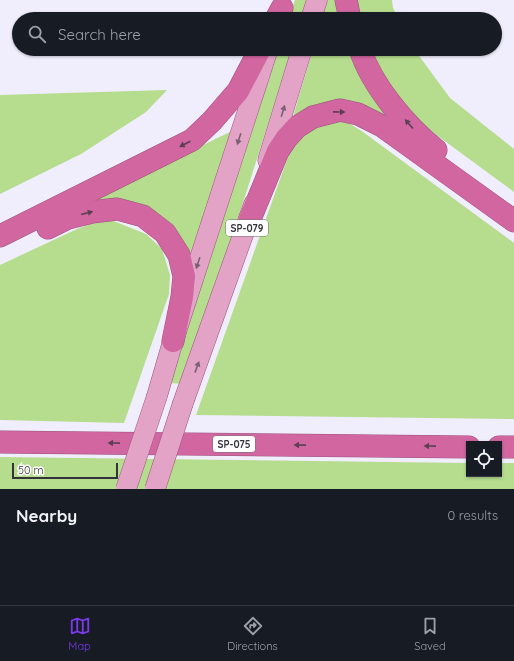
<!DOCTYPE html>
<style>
:root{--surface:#171b24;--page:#242831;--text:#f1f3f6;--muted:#9ea1a6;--line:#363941;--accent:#7c3aed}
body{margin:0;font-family:Quicksand,sans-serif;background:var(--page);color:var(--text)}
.controls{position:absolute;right:12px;bottom:12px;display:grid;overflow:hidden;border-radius:0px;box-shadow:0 1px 3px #0004}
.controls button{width:36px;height:36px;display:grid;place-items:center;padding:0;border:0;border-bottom:1px solid var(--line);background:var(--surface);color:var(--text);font:20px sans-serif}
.scale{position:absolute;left:12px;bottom:10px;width:106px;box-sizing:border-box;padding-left:4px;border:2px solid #34333a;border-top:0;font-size:11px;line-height:14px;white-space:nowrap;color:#34333a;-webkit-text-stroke:3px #fdfdfd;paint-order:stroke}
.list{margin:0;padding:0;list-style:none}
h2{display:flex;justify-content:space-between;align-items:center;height:52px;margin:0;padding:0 16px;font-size:17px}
h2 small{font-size:13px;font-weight:400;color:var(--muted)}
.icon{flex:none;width:22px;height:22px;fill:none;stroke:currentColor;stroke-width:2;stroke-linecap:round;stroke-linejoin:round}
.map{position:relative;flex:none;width:514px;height:489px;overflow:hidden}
.search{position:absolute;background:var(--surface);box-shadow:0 1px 3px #0004;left:12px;right:12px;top:12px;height:44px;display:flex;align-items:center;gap:10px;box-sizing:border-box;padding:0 14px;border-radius:22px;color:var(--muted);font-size:15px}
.sheet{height:116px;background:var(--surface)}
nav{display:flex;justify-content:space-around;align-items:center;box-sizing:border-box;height:56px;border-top:1px solid var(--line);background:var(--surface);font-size:11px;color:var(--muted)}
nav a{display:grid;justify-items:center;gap:2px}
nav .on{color:var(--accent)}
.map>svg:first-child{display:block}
.green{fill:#b6dc8e}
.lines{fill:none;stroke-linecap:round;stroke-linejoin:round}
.primary-casing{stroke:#9a547c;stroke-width:21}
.motorway-casing{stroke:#9a547c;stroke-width:23}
.primary{stroke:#e3a3c6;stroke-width:20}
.motorway{stroke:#d166a0;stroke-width:22}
.primary-bridge-casing{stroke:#9a547c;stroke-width:21;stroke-linecap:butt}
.primary-bridge{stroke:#e3a3c6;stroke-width:20}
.oneway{fill:#7a6072}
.oneway2{fill:#5b4054}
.labels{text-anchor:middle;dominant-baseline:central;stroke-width:4;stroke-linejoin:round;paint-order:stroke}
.shield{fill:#fdfdfd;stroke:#707074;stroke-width:1}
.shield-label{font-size:10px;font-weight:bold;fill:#34333a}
</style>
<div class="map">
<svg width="514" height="489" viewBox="0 0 514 489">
<rect width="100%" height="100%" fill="#f0edfd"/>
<g class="green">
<polygon points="295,0 308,0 302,19 288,19"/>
<polygon points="327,0 340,0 343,19 322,19"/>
<polygon points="356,0 392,0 393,8 399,19 360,19"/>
<polygon points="279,49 292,49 185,384 169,383"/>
<polygon points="313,49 352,49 403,128 364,112 289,130"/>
<polygon points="369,49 414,49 450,98 514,149 514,192 427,128 389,90"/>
<polygon points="167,90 146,112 81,154 0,194 0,95"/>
<polygon points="333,122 347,122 363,132 514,243 514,419 196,415 289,154 302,133 317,125"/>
<polygon points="236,129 194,271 169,226 63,213"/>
<polygon points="106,218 146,234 162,249 170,275 169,294 124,423 0,420 0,265 77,229"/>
<polygon points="0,457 469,463 469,474 499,474 499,463 514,463 514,489 0,489"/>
</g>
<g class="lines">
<g class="primary-casing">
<g id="primary">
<polyline points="311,19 317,0"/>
<polyline points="268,160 302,49"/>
<polyline points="157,396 173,341 268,49"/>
<polyline points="183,403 254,204"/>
</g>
</g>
<g class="motorway-casing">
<g id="motorway">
<polyline points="346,0 350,19"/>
<polyline points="276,19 282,8"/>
<path d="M360 49C372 86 406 126 436 150"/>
<polyline points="250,219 278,151 286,139 297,127 313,117 340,110 358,114 382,126 514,221"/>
<polyline points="48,228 68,218 92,212 117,209 143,216 165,233 179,255 184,276 182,297 173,341"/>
<polyline points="0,236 192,140 212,121 238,91 260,49"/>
<polyline points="0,442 469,447"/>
<polyline points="499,447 514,447"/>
</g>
</g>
<use href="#primary" class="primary"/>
<use href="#motorway" class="motorway"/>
<g class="primary-bridge-casing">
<g id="primary-bridge">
<polyline points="126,489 157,396"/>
<polyline points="155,489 183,403"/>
</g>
</g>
<use href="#primary-bridge" class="primary-bridge"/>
</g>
<defs><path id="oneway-solid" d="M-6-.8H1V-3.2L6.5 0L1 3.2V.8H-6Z"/></defs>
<g class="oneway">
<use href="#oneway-solid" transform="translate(283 111) rotate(-73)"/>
<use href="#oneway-solid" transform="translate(239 139) rotate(108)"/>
<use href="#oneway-solid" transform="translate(198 263) rotate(108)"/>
<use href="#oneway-solid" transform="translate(197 367) rotate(-70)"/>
</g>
<g class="oneway2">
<use href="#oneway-solid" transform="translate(339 112) rotate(1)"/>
<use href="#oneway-solid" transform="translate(409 124) rotate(-131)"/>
<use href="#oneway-solid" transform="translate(185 144) rotate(153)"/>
<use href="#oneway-solid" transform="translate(87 213) rotate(-14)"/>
<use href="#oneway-solid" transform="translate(114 443) rotate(-179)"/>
<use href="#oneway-solid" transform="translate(300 445) rotate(-179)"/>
<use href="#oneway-solid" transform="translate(430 446) rotate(-179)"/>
</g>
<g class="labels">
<g class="shield">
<rect x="226" y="220" width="42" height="16" rx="3"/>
<rect x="213" y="436" width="42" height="16" rx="3"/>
</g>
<g class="shield-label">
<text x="247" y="228">SP-079</text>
<text x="234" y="444">SP-075</text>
</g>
</g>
</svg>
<div class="controls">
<button><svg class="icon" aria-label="locate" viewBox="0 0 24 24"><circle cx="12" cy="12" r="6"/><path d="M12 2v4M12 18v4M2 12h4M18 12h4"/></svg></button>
</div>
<div class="scale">50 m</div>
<div class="search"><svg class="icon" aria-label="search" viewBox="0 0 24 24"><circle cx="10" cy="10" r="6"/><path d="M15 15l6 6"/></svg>Search here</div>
</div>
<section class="sheet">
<h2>Nearby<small>0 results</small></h2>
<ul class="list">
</ul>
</section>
<nav>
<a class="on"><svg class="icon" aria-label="map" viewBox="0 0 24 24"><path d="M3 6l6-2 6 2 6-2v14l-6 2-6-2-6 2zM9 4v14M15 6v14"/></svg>Map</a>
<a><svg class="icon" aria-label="directions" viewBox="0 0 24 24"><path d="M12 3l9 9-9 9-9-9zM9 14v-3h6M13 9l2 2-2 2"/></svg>Directions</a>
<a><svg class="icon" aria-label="saved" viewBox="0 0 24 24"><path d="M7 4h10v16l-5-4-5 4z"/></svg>Saved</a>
</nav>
